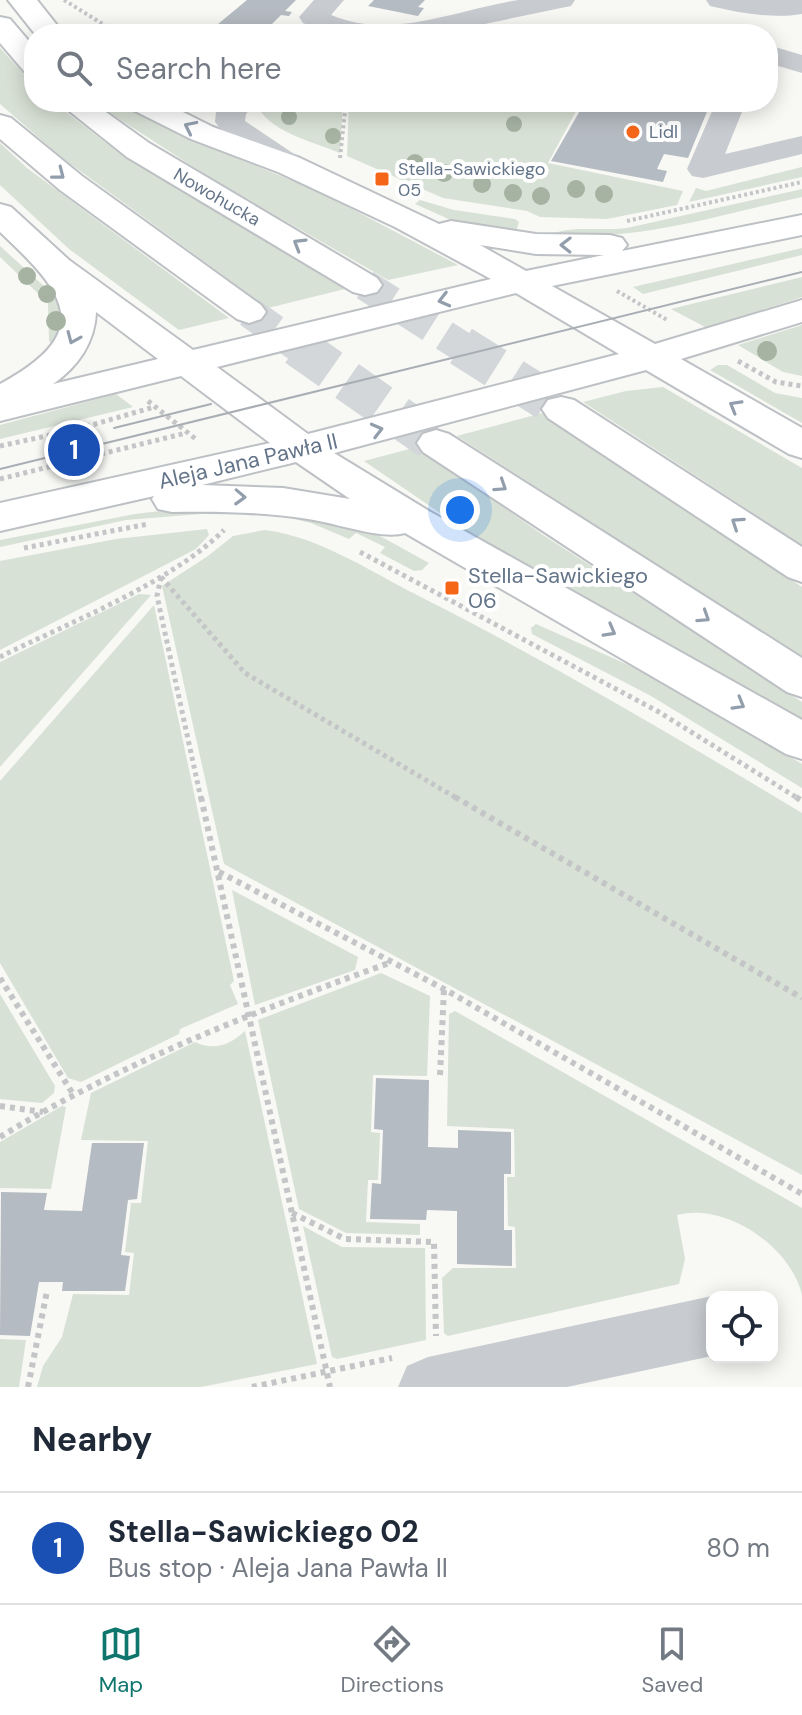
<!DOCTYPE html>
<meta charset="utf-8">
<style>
:root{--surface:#fff;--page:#f6f6f7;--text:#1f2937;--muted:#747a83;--line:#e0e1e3;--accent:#0f766e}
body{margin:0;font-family:"DM Sans",sans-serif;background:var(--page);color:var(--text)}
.controls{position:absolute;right:24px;bottom:24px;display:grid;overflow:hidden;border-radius:16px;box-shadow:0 4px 20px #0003}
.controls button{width:72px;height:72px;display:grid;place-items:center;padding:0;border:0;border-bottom:2px solid var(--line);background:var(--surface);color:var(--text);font:40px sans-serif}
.you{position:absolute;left:460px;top:510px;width:28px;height:28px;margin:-20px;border:6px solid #fff;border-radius:50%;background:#1a73e8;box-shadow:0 0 0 12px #1a73e833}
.badge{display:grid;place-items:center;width:52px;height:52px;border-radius:50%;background:var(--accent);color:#fff;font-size:26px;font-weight:700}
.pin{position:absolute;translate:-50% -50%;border:4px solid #fff;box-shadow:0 2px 8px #0006}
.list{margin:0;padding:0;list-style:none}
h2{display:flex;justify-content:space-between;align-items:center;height:104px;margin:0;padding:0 32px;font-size:34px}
h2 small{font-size:26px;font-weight:400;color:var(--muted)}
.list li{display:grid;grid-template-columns:52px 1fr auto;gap:24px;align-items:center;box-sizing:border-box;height:112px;padding:0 32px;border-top:2px solid var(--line)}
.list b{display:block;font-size:30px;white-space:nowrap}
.list p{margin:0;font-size:26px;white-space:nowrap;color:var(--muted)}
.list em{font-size:26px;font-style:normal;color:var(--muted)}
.icon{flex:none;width:44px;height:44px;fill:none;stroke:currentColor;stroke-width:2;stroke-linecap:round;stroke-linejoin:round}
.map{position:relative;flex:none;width:802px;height:1387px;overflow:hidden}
.search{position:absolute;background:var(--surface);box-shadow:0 4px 20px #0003;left:24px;right:24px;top:24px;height:88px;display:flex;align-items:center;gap:20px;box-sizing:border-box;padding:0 28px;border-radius:32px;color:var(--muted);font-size:30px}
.sheet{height:216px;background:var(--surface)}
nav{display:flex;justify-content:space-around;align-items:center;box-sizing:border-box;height:112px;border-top:2px solid var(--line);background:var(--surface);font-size:22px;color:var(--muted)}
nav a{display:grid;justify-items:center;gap:4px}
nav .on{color:var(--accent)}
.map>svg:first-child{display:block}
.green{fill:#d8e1d5}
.building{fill:#b5bbc2}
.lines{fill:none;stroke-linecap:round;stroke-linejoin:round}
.major-tunnel-far1{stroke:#d3d7da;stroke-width:31;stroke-dasharray:31 16;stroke-linecap:butt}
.major-tunnel{stroke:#d3d7da;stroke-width:41;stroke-dasharray:41 20;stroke-linecap:butt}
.major-casing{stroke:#bdc0c4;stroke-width:4}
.path-far2{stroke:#c3c5c7;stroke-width:4;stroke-dasharray:3 3;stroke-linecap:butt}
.path-far1{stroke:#c3c5c7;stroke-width:5;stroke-dasharray:4 4;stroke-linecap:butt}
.path{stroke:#c3c5c7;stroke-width:6;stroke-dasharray:5 5;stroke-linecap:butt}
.minor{fill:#c8cbcf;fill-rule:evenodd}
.major{fill:#fff;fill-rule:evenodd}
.tram{stroke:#a9aeb5;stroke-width:2}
.tree{fill:#a6b3a3}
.oneway{stroke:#929eac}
.poi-dot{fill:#f56618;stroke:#fff;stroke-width:3}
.labels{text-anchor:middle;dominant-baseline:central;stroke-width:8;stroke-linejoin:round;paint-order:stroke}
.far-poi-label{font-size:18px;fill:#647489;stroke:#fff;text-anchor:start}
.far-street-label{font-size:18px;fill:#647489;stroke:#fff}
.street-label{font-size:22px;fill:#647489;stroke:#fff}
.poi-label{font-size:22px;fill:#647489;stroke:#fff;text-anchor:start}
</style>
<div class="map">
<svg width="802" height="1387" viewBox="0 0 802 1387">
<rect width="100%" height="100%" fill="#f8f8f5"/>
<g class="green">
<polygon points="0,48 34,85 34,102 53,102 127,159 349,288 268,308 61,157 0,104"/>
<polygon points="93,102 117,102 171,131 320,192 458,265 388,280 209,177"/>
<path d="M343 102 340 153C314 142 266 131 256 103Z"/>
<polygon points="349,102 581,102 548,163 683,191 677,205 607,219 540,217 527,211 443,198 347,156"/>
<polygon points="0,143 27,168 229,318 179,330 69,249 0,185"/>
<polygon points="802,167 802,177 689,202 696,188 706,191"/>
<path d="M802 189V197C721 214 637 243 554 234 566 226 609 231 627 228Z"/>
<polygon points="420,200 454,210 515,219 519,222 515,235 462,225 415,204"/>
<polygon points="0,246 58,299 64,313 56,346 49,341 48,303 0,257"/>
<polygon points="802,248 802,255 643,294 633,287"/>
<polygon points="802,277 802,297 707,328 671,309"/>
<polygon points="802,325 802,376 783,372 738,345"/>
<polygon points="718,365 727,365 775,393 802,398 802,423 710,370"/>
<polygon points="663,387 802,468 802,545 583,402 626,391"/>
<polygon points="116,394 133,407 0,439 0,425"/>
<polygon points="542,413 802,587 802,658 457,436"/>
<polygon points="417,447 543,535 802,702 802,719 459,526 364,461"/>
<polygon points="186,508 226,512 126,520 0,547 0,540 135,514"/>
<polygon points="267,509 369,530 429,563 422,570 414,571 380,553 385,547 356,533 349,539 311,523 268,513"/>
<polygon points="207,529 209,535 196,549 0,650 0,561 116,539"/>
<path d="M265 530C319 537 368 570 415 594 548 661 675 737 802 813V1175L224 864 162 586 208 556 233 536Z"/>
<polygon points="139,594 151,595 0,767 0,662"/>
<polygon points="154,605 234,981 230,985 238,1004 180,1029 179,1034 81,1082 68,1078 0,963 0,781"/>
<polygon points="536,624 660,679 802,764 802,788 651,696 532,634 531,628"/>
<polygon points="232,890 358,957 355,970 255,1005"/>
<polygon points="381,973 430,996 427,1076 373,1075 371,1132 380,1133 378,1180 368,1180 366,1222 420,1224 420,1235 346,1233 299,1209 258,1020"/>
<polygon points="0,994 55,1086 54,1093 42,1103 0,1099"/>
<path d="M455 1011 802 1208V1295C791 1247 726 1202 677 1215L685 1259 679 1284 448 1336 444 1333 442 1278 453 1268H516L515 1227 508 1226 507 1177H515L514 1129 447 1126 449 1014Z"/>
<path d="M245 1031 317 1364 201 1387H37L43 1366 62 1337 73 1294 129 1295 134 1253 125 1252 131 1203H141L148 1141 81 1140 91 1093 195 1042C214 1051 230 1045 245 1031Z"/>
<polygon points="62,1106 66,1107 51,1189 0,1188 0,1142"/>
<polygon points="303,1226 342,1247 425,1248 426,1340 337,1359 332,1357"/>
<polygon points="0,1339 26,1340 19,1387 0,1387"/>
</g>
<g class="building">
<polygon points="247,0 296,0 285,11 292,12 289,16 281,15 262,34 206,34"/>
<polygon points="374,0 425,0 418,7 424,8 418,16 368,6"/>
<polygon points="585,102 711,102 688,158 664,154 657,169 667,171 663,182 551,161"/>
<polygon points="376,1078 429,1080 428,1147 458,1148 458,1130 511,1132 511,1174 504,1174 504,1230 512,1230 512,1266 457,1264 457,1211 427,1210 426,1220 370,1219 372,1183 381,1184 383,1130 374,1129"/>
<polygon points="92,1143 144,1143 137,1199 128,1200 121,1255 130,1256 125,1291 62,1291 63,1282 39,1282 30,1336 0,1335 1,1192 47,1193 44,1210 82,1211"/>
</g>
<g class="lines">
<g class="major-tunnel-far1">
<polyline points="365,285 464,348"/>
<polyline points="249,312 300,348"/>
</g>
<g class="major-tunnel">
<polyline points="297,346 436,443"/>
<polyline points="461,346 561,409"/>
</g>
<g class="major-casing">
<g id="major">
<polygon points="8,0 37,0 64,34 35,34"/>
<polygon points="0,17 10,19 34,47 34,74 24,71 0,43"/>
<polygon points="58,102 92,102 149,143 377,278 382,285 377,292 365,295 353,292 127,157"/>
<path d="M125 102H163L213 127 300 158 439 224 451 221 536 234 610 235 622 238 627 245 622 251 802 215V235L552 286 655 344 802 300V322L681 359 802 428V458L789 454 646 370 334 453 429 511 802 720V759L786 754 405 533C381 540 336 523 308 519 263 512 218 511 172 512L158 509 152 499 154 496 0 531V503L270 443 181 376 0 421V384C98 331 64 292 0 232V204L11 207 69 260 193 350 491 279 395 227 278 172 191 139 129 108ZM480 245 536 254 604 255 526 271ZM516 293 619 354 308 434 217 367ZM96 312 158 359 53 384C78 367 95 342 96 312ZM296 462 350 499 283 488 202 485Z"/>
<polygon points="0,115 11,118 82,176 261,305 266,312 261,319 249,323 237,319 60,190 0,139"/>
<polygon points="561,397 574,400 802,547 802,582 788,577 548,418 542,409 548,400"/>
<polygon points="436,430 449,434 802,658 802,697 787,692 423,452 417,443 423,434"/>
</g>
</g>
<g class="path-far2">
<polyline points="64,0 119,34"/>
<polyline points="340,158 346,102"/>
<polyline points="627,221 802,182"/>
<polyline points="617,291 667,320"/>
</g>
<g class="path-far1">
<polyline points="738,361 776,382 802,386"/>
<polyline points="148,401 197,440"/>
<polyline points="0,446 78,429 154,407"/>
<polyline points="0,479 186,433"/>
<polyline points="24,548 148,524"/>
<polyline points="360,552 659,712 799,799"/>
<polyline points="161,577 157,596 201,799"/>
<polyline points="161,577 245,673 458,799"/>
<path d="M0 657C68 623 171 583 224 530"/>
</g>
<g class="path">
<polyline points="201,797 330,1387"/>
<polyline points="455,797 802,998"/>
<polyline points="796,797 802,801"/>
<polyline points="219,872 444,989 802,1194"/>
<polyline points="0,978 73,1094"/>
<polyline points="440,1075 444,989"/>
<polyline points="0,1106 43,1112"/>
<path d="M0 1137C123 1062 254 1012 389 963"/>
<polyline points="292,1213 345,1239 434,1242 436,1336"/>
<polyline points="28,1387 47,1291"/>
<polyline points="252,1387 392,1358"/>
</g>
<g class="minor">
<path d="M314 0H344L331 15C392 41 457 9 519 0 537 0 556 0 575 0L571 6 561 8 437 34H328L303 23 299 17Z"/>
<path d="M706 0H802V14C771 19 741 13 710 6Z"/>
<polygon points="566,26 632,28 636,34 552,34 556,28"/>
<polygon points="768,45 802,55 802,73 768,63"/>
<path d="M224 102H256L246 114 245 121 300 158 305 165 300 172C276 178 229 142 215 122L216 112Z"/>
<polygon points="716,102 746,102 725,154 802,136 802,154 703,178 692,176 687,169"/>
<polygon points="712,1296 712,1356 567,1387 398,1387 407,1366 428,1357"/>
</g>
<use href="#major" class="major"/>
<g class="tram">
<polyline points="114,428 211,404"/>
<polyline points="0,469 802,272"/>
</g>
</g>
<g class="tree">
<circle cx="289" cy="117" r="8"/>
<circle cx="514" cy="124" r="8"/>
<circle cx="333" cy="136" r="8"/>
<circle cx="415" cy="163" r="9"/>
<circle cx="444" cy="173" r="9"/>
<circle cx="482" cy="184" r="9"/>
<circle cx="576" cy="189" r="9"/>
<circle cx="513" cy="193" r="9"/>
<circle cx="604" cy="194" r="9"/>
<circle cx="541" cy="196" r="9"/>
<circle cx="27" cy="276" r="9"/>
<circle cx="47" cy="294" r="9"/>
<circle cx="56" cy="321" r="10"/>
<circle cx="767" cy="351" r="10"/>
</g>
<defs><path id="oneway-chevron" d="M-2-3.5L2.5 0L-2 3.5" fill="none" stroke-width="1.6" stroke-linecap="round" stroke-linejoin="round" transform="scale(2)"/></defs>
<g class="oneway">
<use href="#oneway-chevron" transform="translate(190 127) rotate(-154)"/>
<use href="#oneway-chevron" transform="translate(59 174) rotate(38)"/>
<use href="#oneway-chevron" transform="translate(299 244) rotate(-149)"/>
<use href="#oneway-chevron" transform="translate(566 245) rotate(-179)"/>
<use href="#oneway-chevron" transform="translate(444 300) rotate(166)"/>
<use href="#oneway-chevron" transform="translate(73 338) rotate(113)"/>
<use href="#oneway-chevron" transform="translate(735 406) rotate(-150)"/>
<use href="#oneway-chevron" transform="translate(377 430) rotate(-14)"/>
<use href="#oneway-chevron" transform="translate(501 486) rotate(33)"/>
<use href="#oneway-chevron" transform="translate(240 497) rotate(2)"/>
<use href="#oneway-chevron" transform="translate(737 523) rotate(-146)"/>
<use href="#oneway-chevron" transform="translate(704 617) rotate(33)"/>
<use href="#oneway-chevron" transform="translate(610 631) rotate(29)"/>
<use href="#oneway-chevron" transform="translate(739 704) rotate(30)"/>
</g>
<g class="poi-dot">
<circle cx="633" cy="132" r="8"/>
<rect x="374" y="171" width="16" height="16" rx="4"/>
<rect x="444" y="580" width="16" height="16" rx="4"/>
</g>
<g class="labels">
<g class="far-poi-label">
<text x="649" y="132">Lidl</text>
<text x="398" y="169">Stella-Sawickiego<tspan x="398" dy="21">05</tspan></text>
</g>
<g class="far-street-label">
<text transform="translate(217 197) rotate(30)">Nowohucka</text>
</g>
<g class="street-label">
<text transform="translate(248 461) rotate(-13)">Aleja Jana Pawła II</text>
</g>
<g class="poi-label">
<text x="468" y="575">Stella-Sawickiego<tspan x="468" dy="25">06</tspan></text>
</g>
</g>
</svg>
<div class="controls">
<button><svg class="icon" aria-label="locate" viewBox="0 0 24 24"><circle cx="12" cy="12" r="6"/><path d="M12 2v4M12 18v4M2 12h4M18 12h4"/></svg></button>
</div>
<div class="you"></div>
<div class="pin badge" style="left:74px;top:450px;background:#1a4fb4">1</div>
<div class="search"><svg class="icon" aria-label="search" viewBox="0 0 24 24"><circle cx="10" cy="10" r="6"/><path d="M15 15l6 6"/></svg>Search here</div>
</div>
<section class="sheet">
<h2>Nearby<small></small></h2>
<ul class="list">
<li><span class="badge" style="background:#1a4fb4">1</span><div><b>Stella-Sawickiego 02</b><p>Bus stop · Aleja Jana Pawła II</p></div><em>80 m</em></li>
</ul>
</section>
<nav>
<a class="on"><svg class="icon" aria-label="map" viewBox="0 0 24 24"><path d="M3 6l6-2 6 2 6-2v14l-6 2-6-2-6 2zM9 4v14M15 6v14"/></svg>Map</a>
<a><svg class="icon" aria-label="directions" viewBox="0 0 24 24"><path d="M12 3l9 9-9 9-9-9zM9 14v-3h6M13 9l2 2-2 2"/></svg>Directions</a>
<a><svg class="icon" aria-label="saved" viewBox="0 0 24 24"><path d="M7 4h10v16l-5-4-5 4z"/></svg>Saved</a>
</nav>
